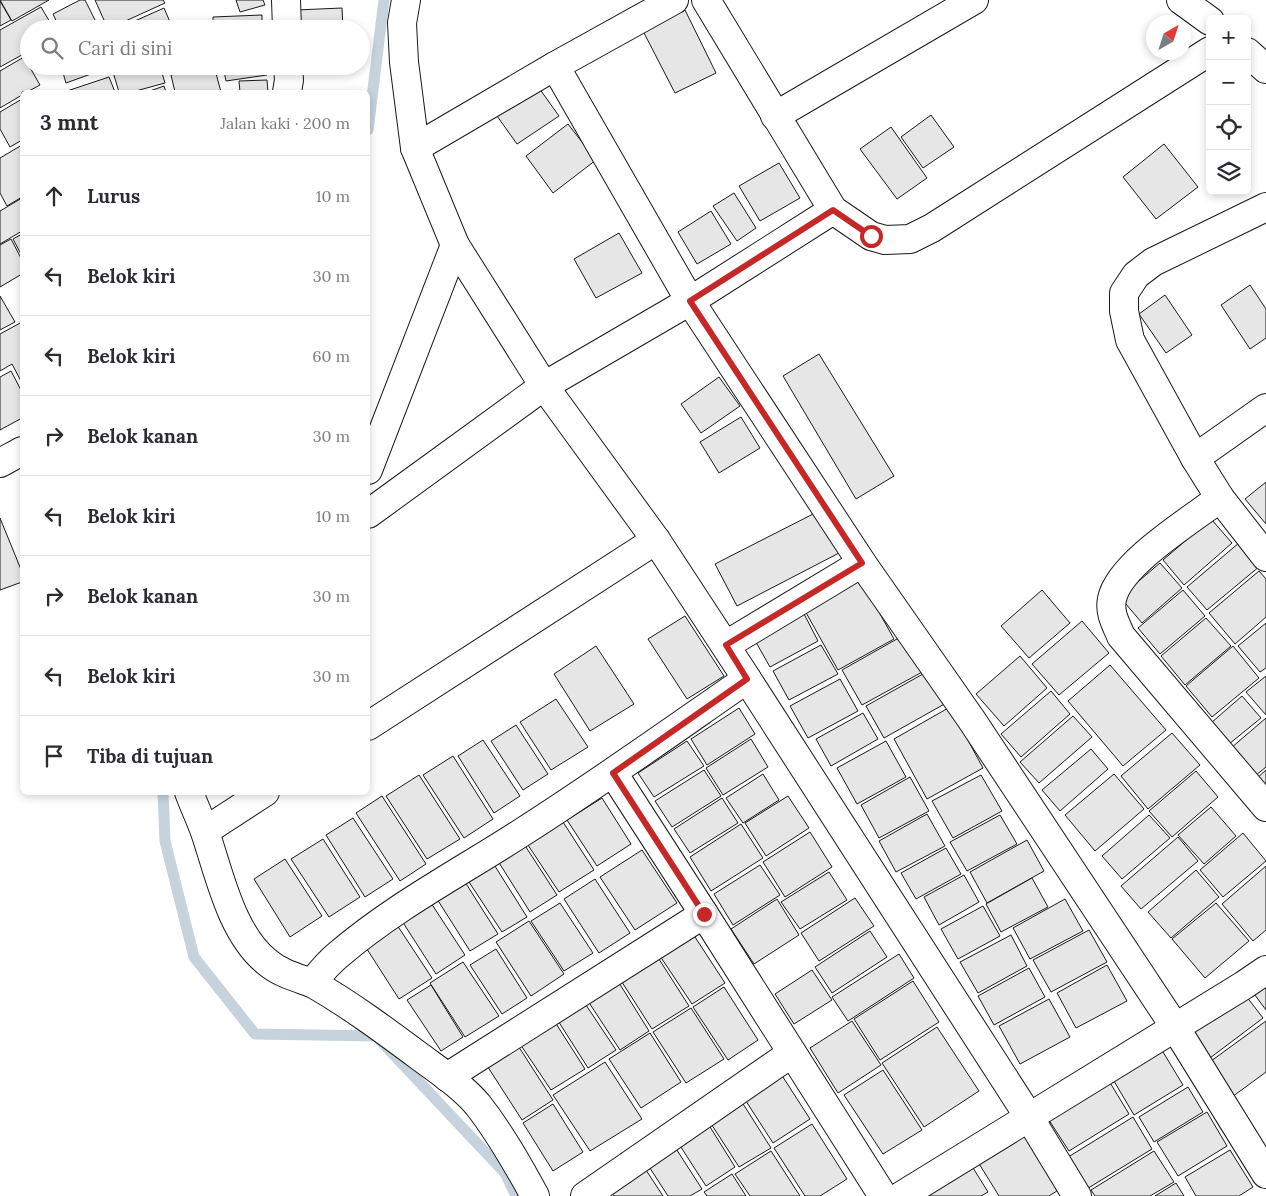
<!DOCTYPE html>
<html lang="id">
<meta charset="utf-8">
<style>
:root{--surface:#fff;--page:#f7f7f7;--text:#2b2b33;--muted:#7c7c81;--line:#e1e1e2}
body{margin:0;font-family:Lora,serif;background:var(--page);color:var(--text)}
.controls{position:absolute;right:15px;top:15px;display:grid;overflow:hidden;border-radius:8px;box-shadow:0 2px 8px #0003}
.controls button{width:45px;height:45px;display:grid;place-items:center;padding:0;border:0;border-bottom:1px solid var(--line);background:var(--surface);color:var(--text);font:25px sans-serif}
.compass{position:absolute;left:1146px;top:15px;width:45px;height:45px;border-radius:50%;background:var(--surface);box-shadow:0 2px 8px #0003;rotate:39deg}
.stop{position:absolute;width:15px;height:15px;margin:-11px;border:4px solid #c62828;border-radius:50%;background:#fff}
.stop.end{background:#c62828;border-color:#fff;box-shadow:0 1px 5px #0008}
.list{margin:0;padding:0;list-style:none}
h2{display:flex;justify-content:space-between;align-items:center;height:65px;margin:0;padding:0 20px;font-size:21px}
h2 small{font-size:16px;font-weight:400;color:var(--muted)}
.list li{display:grid;grid-template-columns:32px 1fr auto;gap:15px;align-items:center;box-sizing:border-box;height:80px;padding:0 20px;border-top:1px solid var(--line)}
.list b{display:block;font-size:19px;white-space:nowrap}
.list em{font-size:16px;font-style:normal;color:var(--muted)}
.icon{flex:none;width:28px;height:28px;fill:none;stroke:currentColor;stroke-width:2;stroke-linecap:round;stroke-linejoin:round}
.map{position:relative;flex:none;width:1266px;height:1196px;overflow:hidden}
.search{position:absolute;background:var(--surface);box-shadow:0 2px 8px #0003;left:20px;top:20px;width:350px;height:55px;display:flex;align-items:center;gap:12px;box-sizing:border-box;padding:0 18px;border-radius:28px;color:var(--muted);font-size:19px}
.panel{position:absolute;background:var(--surface);box-shadow:0 2px 8px #0003;left:20px;top:90px;width:350px;height:705px;border-radius:8px}
.map>svg:first-child{display:block}
.lines{fill:none;stroke-linecap:round;stroke-linejoin:round}
.stream{stroke:#c6d2dc;stroke-width:11}
.building{fill:#e6e6e6;stroke:#1a1a1a}
.minor-casing{stroke:#1a1a1a;stroke-width:30}
.minor{stroke:#fff;stroke-width:28}
.route{stroke:#c62828;stroke-width:6}
</style>
<div class="map">
<svg width="1266" height="1196" viewBox="0 0 1266 1196">
<rect width="100%" height="100%" fill="#fff"/>
<g class="lines">
<g class="stream">
<polyline points="368,130 384,0"/>
<polyline points="163,792 165,841 194,957 255,1034 376,1036 505,1173 516,1196"/>
</g>
</g>
<g class="building">
<polygon points="0,0 49,0 12,21"/>
<polygon points="80,0 85,0 99,28 60,29 53,14"/>
<polygon points="95,0 163,0 165,3 108,29"/>
<polygon points="236,0 263,0 265,5 240,12"/>
<polygon points="0,1 11,20 0,26"/>
<polygon points="41,7 54,29 29,29 29,51 0,67 0,30"/>
<polygon points="164,8 173,29 117,29"/>
<polygon points="342,8 343,29 297,29 296,10"/>
<polygon points="685,10 716,73 675,93 643,31"/>
<polygon points="262,15 262,29 213,29 213,17"/>
<polygon points="24,57 40,85 27,92 22,92 22,95 0,108 0,71"/>
<polygon points="61,66 113,66 66,83"/>
<polygon points="132,66 160,66 165,83 132,92 119,92 113,72"/>
<polygon points="166,66 194,66 168,73"/>
<polygon points="203,66 214,66 221,92 175,92 171,75"/>
<polygon points="223,66 265,66 267,75 226,81"/>
<polygon points="109,77 115,92 64,92"/>
<polygon points="267,80 268,92 240,92 239,81"/>
<polygon points="164,86 166,92 147,92"/>
<polygon points="539,88 559,116 517,144 497,116"/>
<polygon points="22,99 22,140 10,147 0,129 0,112"/>
<polygon points="931,115 954,147 923,168 901,137"/>
<polygon points="568,124 596,160 553,193 526,156"/>
<polygon points="891,127 927,178 897,199 860,149"/>
<polygon points="1164,144 1198,187 1156,219 1123,177"/>
<polygon points="22,145 22,197 7,206 0,193 0,158"/>
<polygon points="779,163 800,198 760,221 739,186"/>
<polygon points="734,193 756,228 737,241 713,206"/>
<polygon points="22,198 22,231 0,244 0,211"/>
<polygon points="711,211 731,244 697,264 678,232"/>
<polygon points="619,233 642,273 596,298 574,259"/>
<polygon points="22,234 22,256 13,239"/>
<polygon points="11,239 22,260 22,274 0,287 0,245"/>
<polygon points="1250,285 1266,309 1266,338 1250,349 1221,305"/>
<polygon points="1165,295 1192,335 1166,353 1139,314"/>
<polygon points="0,296 15,322 0,330"/>
<polygon points="22,322 22,383 12,364 0,371 0,334"/>
<polygon points="819,354 894,476 856,499 783,376"/>
<polygon points="11,371 22,392 22,418 0,430 0,377"/>
<polygon points="719,377 740,406 701,433 681,404"/>
<polygon points="741,417 760,448 719,473 700,442"/>
<polygon points="1266,482 1266,524 1245,499"/>
<polygon points="817,512 839,553 737,606 715,564"/>
<polygon points="0,518 22,572 22,582 0,590"/>
<polygon points="1211,519 1232,543 1184,585 1163,560"/>
<polygon points="1240,542 1260,566 1207,610 1187,587"/>
<polygon points="1160,563 1182,588 1142,623 1120,597"/>
<polygon points="1259,571 1266,579 1266,617 1235,644 1209,613"/>
<polygon points="860,578 894,639 838,670 804,609"/>
<polygon points="1042,590 1070,623 1029,658 1001,626"/>
<polygon points="1183,590 1205,616 1160,654 1138,628"/>
<polygon points="802,610 818,641 770,667 753,637"/>
<polygon points="685,616 724,676 687,699 648,639"/>
<polygon points="1206,618 1231,646 1185,685 1161,656"/>
<polygon points="1082,621 1109,653 1059,695 1032,664"/>
<polygon points="1266,623 1266,668 1260,672 1238,646"/>
<polygon points="904,635 924,671 862,705 842,670"/>
<polygon points="821,645 838,674 789,700 773,671"/>
<polygon points="596,646 634,704 590,731 554,674"/>
<polygon points="1233,646 1259,678 1212,717 1186,686"/>
<polygon points="1020,656 1047,688 1004,726 976,694"/>
<polygon points="1110,665 1166,730 1123,766 1068,701"/>
<polygon points="930,670 948,702 884,738 866,706"/>
<polygon points="1266,676 1266,715 1246,692"/>
<polygon points="840,679 858,711 808,738 790,706"/>
<polygon points="1051,691 1070,714 1021,757 1001,734"/>
<polygon points="1242,696 1261,718 1229,744 1211,723"/>
<polygon points="556,699 588,747 551,770 520,722"/>
<polygon points="950,707 983,768 927,799 894,739"/>
<polygon points="739,708 755,734 707,765 691,739"/>
<polygon points="863,713 878,739 831,766 816,739"/>
<polygon points="1073,716 1092,737 1039,783 1020,762"/>
<polygon points="1266,718 1266,767 1255,776 1231,748"/>
<polygon points="516,725 548,774 523,790 491,741"/>
<polygon points="1172,733 1200,765 1148,809 1121,776"/>
<polygon points="751,739 768,767 723,795 706,768"/>
<polygon points="483,740 520,796 494,813 458,756"/>
<polygon points="687,741 704,766 654,797 638,773"/>
<polygon points="886,741 906,777 857,804 837,768"/>
<polygon points="1091,749 1108,769 1060,811 1042,790"/>
<polygon points="453,756 493,819 464,838 423,775"/>
<polygon points="704,770 721,796 672,827 655,801"/>
<polygon points="1266,770 1266,791 1256,779"/>
<polygon points="1196,771 1218,797 1172,837 1149,811"/>
<polygon points="763,774 779,800 743,823 726,798"/>
<polygon points="1114,774 1144,809 1095,851 1065,815"/>
<polygon points="419,775 460,839 427,859 386,796"/>
<polygon points="981,775 1002,811 953,838 932,801"/>
<polygon points="910,777 929,811 879,838 861,805"/>
<polygon points="382,796 426,864 400,881 356,813"/>
<polygon points="788,796 809,828 766,856 745,823"/>
<polygon points="602,798 631,844 597,866 567,820"/>
<polygon points="722,798 738,823 690,853 674,829"/>
<polygon points="1211,807 1236,836 1204,864 1178,835"/>
<polygon points="927,814 945,846 896,872 879,841"/>
<polygon points="1000,815 1017,844 967,871 950,842"/>
<polygon points="1149,815 1170,838 1122,879 1102,856"/>
<polygon points="353,818 393,879 365,897 326,835"/>
<polygon points="563,822 594,870 559,892 528,845"/>
<polygon points="741,824 763,858 711,891 690,857"/>
<polygon points="810,832 832,867 785,897 763,862"/>
<polygon points="1243,833 1266,861 1223,897 1200,870"/>
<polygon points="1178,837 1198,861 1141,909 1121,886"/>
<polygon points="323,839 360,897 329,917 291,859"/>
<polygon points="1027,840 1044,871 987,903 970,872"/>
<polygon points="524,844 557,895 530,912 498,861"/>
<polygon points="946,848 961,874 916,899 901,873"/>
<polygon points="642,850 677,903 635,930 600,877"/>
<polygon points="285,859 322,916 290,937 254,879"/>
<polygon points="493,863 527,917 502,932 467,879"/>
<polygon points="760,865 780,895 733,925 714,894"/>
<polygon points="1266,866 1266,930 1253,941 1222,904"/>
<polygon points="1196,870 1219,897 1171,938 1148,912"/>
<polygon points="829,872 847,900 800,929 781,902"/>
<polygon points="964,875 979,902 939,925 924,897"/>
<polygon points="1032,878 1048,907 1001,932 986,904"/>
<polygon points="595,879 630,933 599,953 564,899"/>
<polygon points="465,882 498,934 470,951 437,899"/>
<polygon points="855,898 874,926 819,961 801,933"/>
<polygon points="777,899 799,935 754,964 731,929"/>
<polygon points="1065,899 1083,931 1030,959 1013,928"/>
<polygon points="431,903 465,955 436,974 402,921"/>
<polygon points="560,903 593,953 564,971 531,921"/>
<polygon points="1216,903 1249,941 1205,978 1172,939"/>
<polygon points="983,906 1000,936 958,959 941,929"/>
<polygon points="529,921 564,974 531,996 496,942"/>
<polygon points="397,925 432,978 399,999 365,946"/>
<polygon points="1089,930 1107,962 1051,992 1033,960"/>
<polygon points="870,931 887,957 832,993 815,967"/>
<polygon points="693,934 725,983 692,1004 660,956"/>
<polygon points="1011,935 1027,966 978,993 960,962"/>
<polygon points="496,949 527,998 502,1014 470,965"/>
<polygon points="899,954 914,978 848,1021 832,997"/>
<polygon points="657,956 689,1006 652,1029 620,979"/>
<polygon points="463,962 499,1016 465,1037 430,983"/>
<polygon points="1107,965 1127,1001 1076,1028 1057,993"/>
<polygon points="1029,968 1045,997 994,1025 978,996"/>
<polygon points="812,970 832,1000 794,1024 775,994"/>
<polygon points="1266,974 1266,1010 1249,987"/>
<polygon points="616,978 649,1031 620,1050 586,998"/>
<polygon points="913,981 939,1022 880,1060 854,1019"/>
<polygon points="431,985 463,1037 441,1051 407,1000"/>
<polygon points="724,987 758,1040 728,1060 693,1007"/>
<polygon points="1243,992 1263,1018 1206,1061 1186,1034"/>
<polygon points="582,999 616,1050 588,1068 555,1016"/>
<polygon points="1049,999 1070,1037 1020,1064 999,1026"/>
<polygon points="691,1008 724,1059 686,1083 653,1032"/>
<polygon points="553,1019 585,1069 551,1090 518,1041"/>
<polygon points="852,1021 881,1065 838,1093 810,1048"/>
<polygon points="1266,1021 1266,1072 1232,1097 1207,1064"/>
<polygon points="937,1027 979,1091 924,1127 882,1063"/>
<polygon points="650,1033 681,1082 641,1108 609,1059"/>
<polygon points="515,1041 553,1100 522,1120 484,1061"/>
<polygon points="1160,1047 1183,1085 1134,1115 1111,1076"/>
<polygon points="605,1062 642,1119 590,1151 553,1095"/>
<polygon points="883,1070 922,1130 883,1154 844,1095"/>
<polygon points="781,1074 810,1119 773,1143 744,1098"/>
<polygon points="1106,1076 1129,1114 1069,1151 1045,1114"/>
<polygon points="1188,1087 1203,1112 1154,1142 1139,1117"/>
<polygon points="740,1099 771,1148 739,1167 708,1119"/>
<polygon points="553,1104 583,1152 553,1171 523,1123"/>
<polygon points="1207,1112 1227,1146 1178,1176 1157,1142"/>
<polygon points="1133,1117 1152,1149 1085,1190 1065,1159"/>
<polygon points="707,1122 735,1167 706,1186 677,1141"/>
<polygon points="812,1124 847,1179 820,1196 805,1196 774,1148"/>
<polygon points="1025,1133 1060,1189 1049,1196 999,1196 978,1162"/>
<polygon points="673,1144 702,1189 690,1196 668,1196 646,1162"/>
<polygon points="1230,1150 1253,1187 1239,1196 1196,1196 1185,1177"/>
<polygon points="771,1151 800,1196 750,1196 735,1174"/>
<polygon points="1154,1151 1174,1182 1150,1196 1095,1196 1091,1190"/>
<polygon points="970,1163 988,1192 981,1196 917,1196"/>
<polygon points="642,1164 663,1196 614,1196 608,1186"/>
<polygon points="732,1174 746,1196 707,1196 704,1192"/>
<polygon points="1176,1183 1184,1196 1155,1196"/>
</g>
<g class="lines">
<g class="minor-casing">
<g id="minor">
<polyline points="286,0 287,29"/>
<polyline points="406,0 402,23 404,62 415,148 455,245 544,386 656,540 747,679"/>
<polyline points="706,0 833,210 871,236 885,240 910,239 932,228 1210,51"/>
<polyline points="1181,0 1210,21"/>
<polyline points="1247,52 1266,69"/>
<polyline points="555,66 674,0"/>
<polyline points="287,92 289,80 288,66"/>
<polyline points="775,116 974,0"/>
<polyline points="415,148 555,66 690,301 862,563 971,719 1175,1027 1266,1174"/>
<polyline points="1266,207 1153,262 1136,275 1124,293 1124,311 1130,340 1195,458 1220,498 1266,557"/>
<polyline points="1195,458 1266,408"/>
<polyline points="0,463 22,451"/>
<polyline points="368,470 455,245"/>
<path d="M1220 498C1191 520 1119 564 1112 599 1109 613 1116 624 1121 636L1266 807"/>
<polyline points="368,514 544,386 690,301 833,210"/>
<polyline points="726,645 862,563"/>
<polyline points="368,726 656,540"/>
<polyline points="613,773 704,914 883,1196"/>
<path d="M189 792C194 806 200 818 205 832 219 873 231 933 267 962 280 973 295 977 312 983 320 973 328 963 338 955 394 907 459 873 521 833 598 784 672 731 747 679L1029 1117 1077 1196"/>
<polyline points="205,831 265,792"/>
<path d="M312 983C349 1004 384 1030 419 1056 439 1071 462 1086 478 1105 500 1133 518 1165 535 1196"/>
<polyline points="447,1077 704,914"/>
<polyline points="585,1196 792,1053"/>
<polyline points="901,1196 1244,985 1266,970"/>
</g>
</g>
<use href="#minor" class="minor"/>
</g>
<g class="lines">
<polyline class="route" points="704,914 613,773 747,679 726,645 862,563 690,301 833,210 871,236"/>
</g>
</svg>
<div class="controls">
<button>+</button>
<button>−</button>
<button><svg class="icon" aria-label="locate" viewBox="0 0 24 24"><circle cx="12" cy="12" r="6"/><path d="M12 2v4M12 18v4M2 12h4M18 12h4"/></svg></button>
<button><svg class="icon" aria-label="layers" viewBox="0 0 24 24"><path d="M12 4l9 5-9 5-9-5zM3 14l9 5 9-5"/></svg></button>
</div>
<svg class="compass" viewBox="-18 -18 36 36"><path d="M0-13l5 13h-10z" fill="#e53935"/><path d="M0 13l5-13h-10z" fill="#7c7c81"/></svg>
<div class="stop" style="left:871px;top:236px"></div>
<div class="stop end" style="left:704px;top:914px"></div>
<div class="search"><svg class="icon" aria-label="search" viewBox="0 0 24 24"><circle cx="10" cy="10" r="6"/><path d="M15 15l6 6"/></svg>Cari di sini</div>
<section class="panel">
<h2>3 mnt<small>Jalan kaki · 200 m</small></h2>
<ul class="list">
<li><svg class="icon" aria-label="ahead" viewBox="0 0 24 24"><path d="M12 20V5M6 11l6-6 6 6"/></svg><div><b>Lurus</b></div><em>10 m</em></li>
<li><svg class="icon" aria-label="left" viewBox="0 0 24 24"><path d="M17 20v-9H6M10 6l-5 5 5 5"/></svg><div><b>Belok kiri</b></div><em>30 m</em></li>
<li><svg class="icon" aria-label="left" viewBox="0 0 24 24"><path d="M17 20v-9H6M10 6l-5 5 5 5"/></svg><div><b>Belok kiri</b></div><em>60 m</em></li>
<li><svg class="icon" aria-label="right" viewBox="0 0 24 24"><path d="M7 20v-9h11M14 6l5 5-5 5"/></svg><div><b>Belok kanan</b></div><em>30 m</em></li>
<li><svg class="icon" aria-label="left" viewBox="0 0 24 24"><path d="M17 20v-9H6M10 6l-5 5 5 5"/></svg><div><b>Belok kiri</b></div><em>10 m</em></li>
<li><svg class="icon" aria-label="right" viewBox="0 0 24 24"><path d="M7 20v-9h11M14 6l5 5-5 5"/></svg><div><b>Belok kanan</b></div><em>30 m</em></li>
<li><svg class="icon" aria-label="left" viewBox="0 0 24 24"><path d="M17 20v-9H6M10 6l-5 5 5 5"/></svg><div><b>Belok kiri</b></div><em>30 m</em></li>
<li><svg class="icon" aria-label="arrive" viewBox="0 0 24 24"><path d="M6 21V4h12l-3 4 3 4H6"/></svg><div><b>Tiba di tujuan</b></div></li>
</ul>
</section>
</div>
